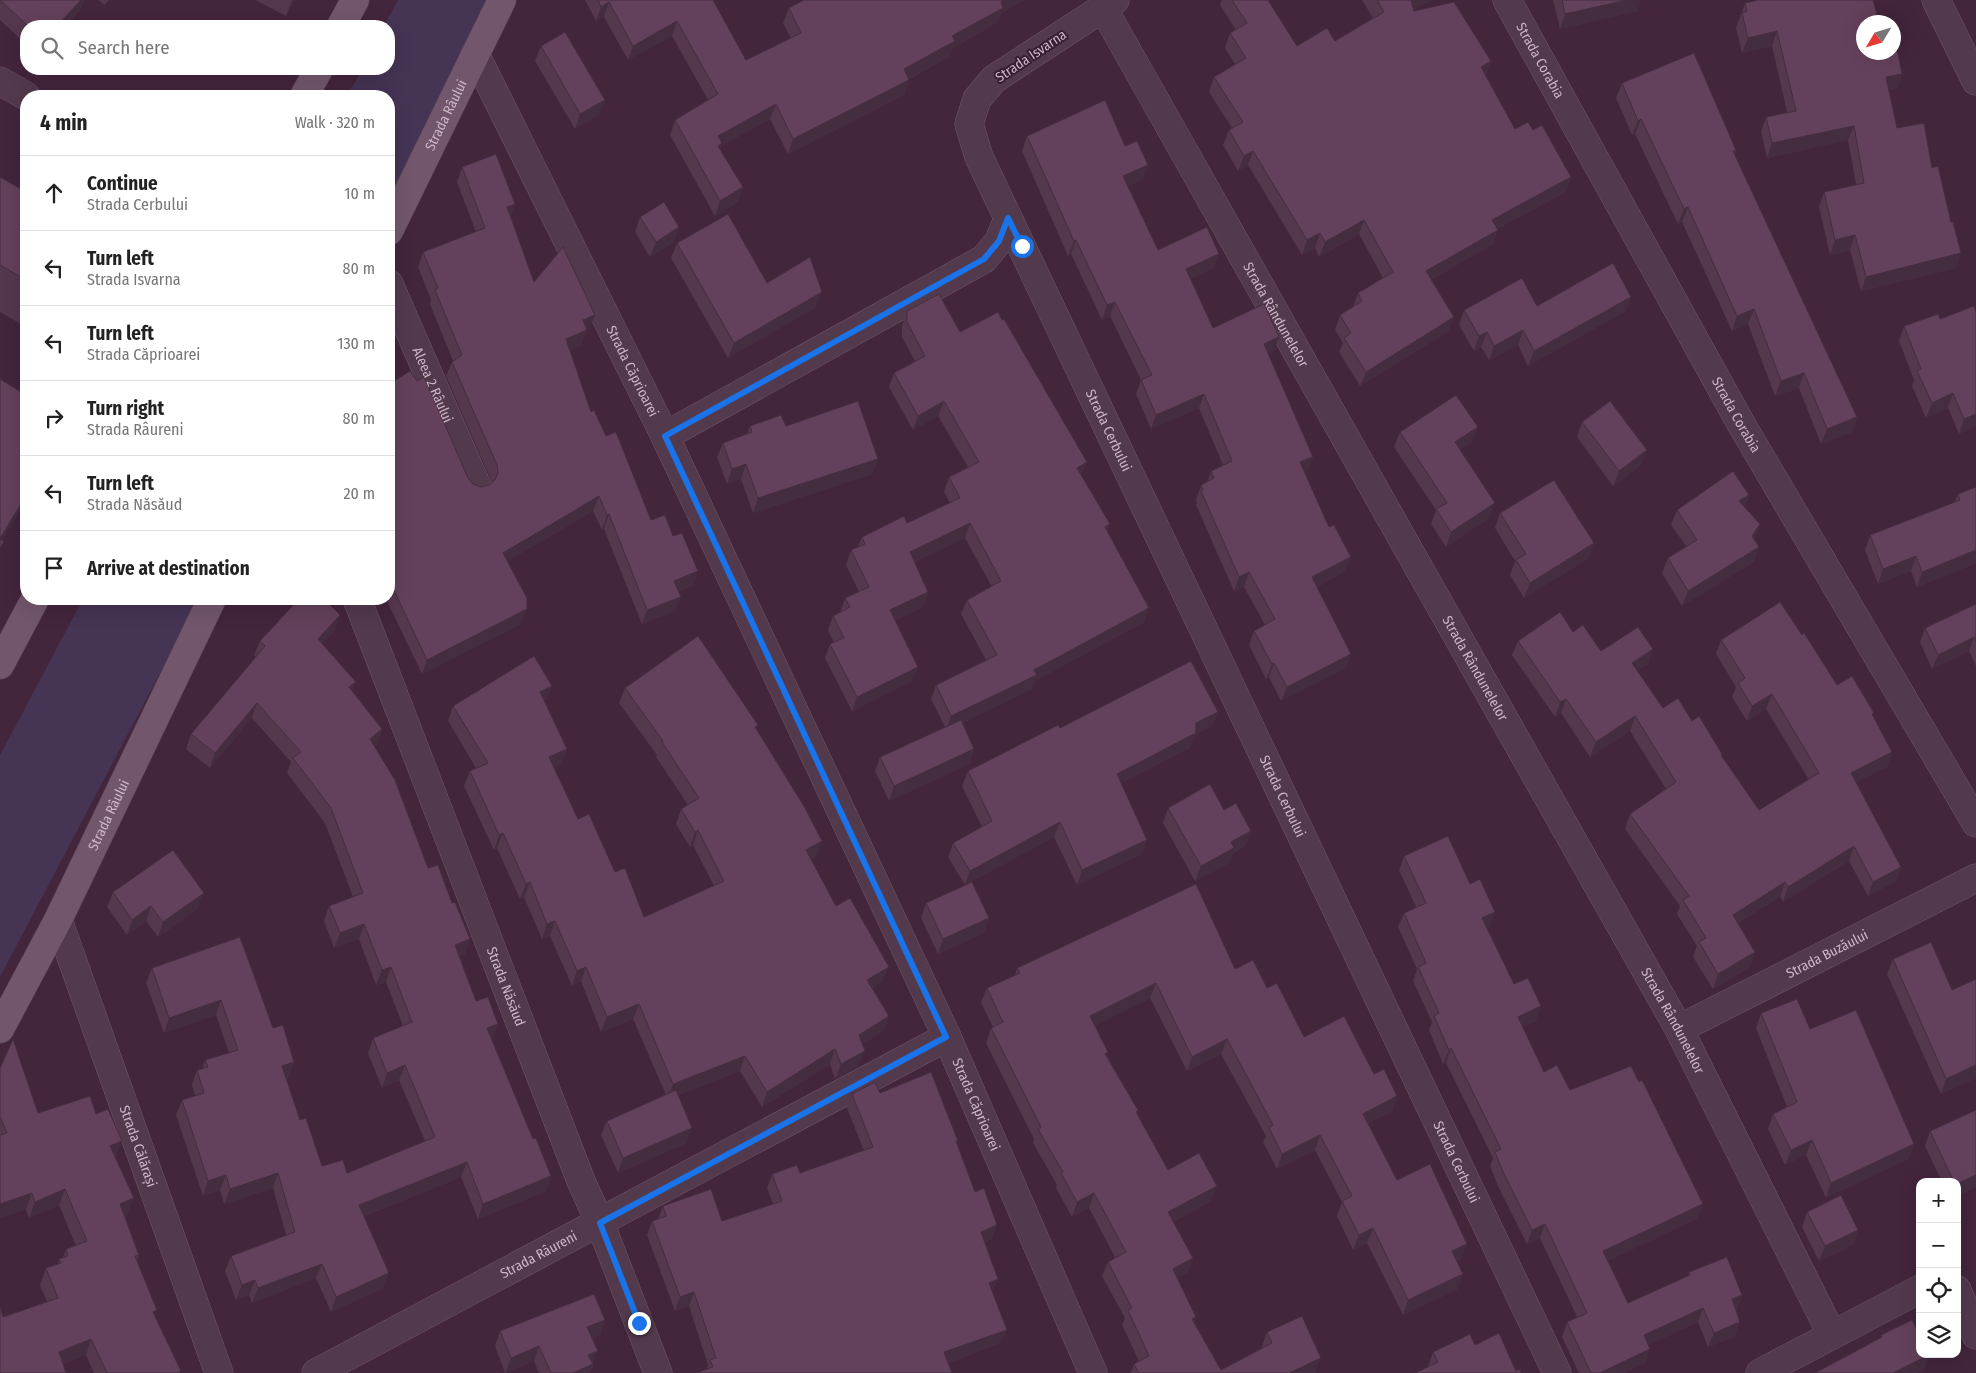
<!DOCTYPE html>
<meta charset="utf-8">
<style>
:root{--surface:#fff;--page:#f6f6f6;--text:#222;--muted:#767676;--line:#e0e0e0}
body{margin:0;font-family:"Fira Sans Condensed",sans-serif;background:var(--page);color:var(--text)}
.controls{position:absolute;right:15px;bottom:15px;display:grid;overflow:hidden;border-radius:10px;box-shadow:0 5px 20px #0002}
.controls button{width:45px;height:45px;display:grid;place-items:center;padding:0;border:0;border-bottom:1px solid var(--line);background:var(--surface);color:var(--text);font:25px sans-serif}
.compass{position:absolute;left:1856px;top:15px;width:45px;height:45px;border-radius:50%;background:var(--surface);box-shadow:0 5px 20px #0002;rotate:232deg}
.stop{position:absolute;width:15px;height:15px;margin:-11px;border:4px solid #1a73e8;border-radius:50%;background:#fff}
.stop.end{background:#1a73e8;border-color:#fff;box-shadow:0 1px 5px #0008}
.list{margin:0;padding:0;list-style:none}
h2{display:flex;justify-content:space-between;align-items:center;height:65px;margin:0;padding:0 20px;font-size:21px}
h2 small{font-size:16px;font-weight:400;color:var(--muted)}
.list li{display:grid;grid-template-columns:32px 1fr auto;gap:15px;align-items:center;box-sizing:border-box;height:75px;padding:0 20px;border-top:1px solid var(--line)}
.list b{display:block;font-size:19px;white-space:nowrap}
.list p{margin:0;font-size:16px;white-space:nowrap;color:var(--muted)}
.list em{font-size:16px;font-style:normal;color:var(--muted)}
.icon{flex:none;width:28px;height:28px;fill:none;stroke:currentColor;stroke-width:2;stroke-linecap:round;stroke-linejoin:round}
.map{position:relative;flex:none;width:1976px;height:1373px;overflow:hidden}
.search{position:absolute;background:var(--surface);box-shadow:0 5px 20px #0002;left:20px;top:20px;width:375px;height:55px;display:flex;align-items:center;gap:12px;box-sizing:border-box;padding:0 18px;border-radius:20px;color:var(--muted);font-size:19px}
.panel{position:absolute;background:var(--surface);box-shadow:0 5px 20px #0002;left:20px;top:90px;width:375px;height:515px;border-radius:20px}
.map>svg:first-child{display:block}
.green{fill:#453454}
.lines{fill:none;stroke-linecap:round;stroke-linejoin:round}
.minor-casing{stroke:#70576a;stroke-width:29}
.major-casing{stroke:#5c4356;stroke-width:29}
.minor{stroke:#52394c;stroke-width:28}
.major{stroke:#72576c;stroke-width:28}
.wall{fill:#55374e}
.shaded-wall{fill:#452d40}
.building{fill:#63405b;stroke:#452d40}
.route{stroke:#1a73e8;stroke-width:6}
.labels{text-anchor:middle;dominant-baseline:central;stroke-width:4;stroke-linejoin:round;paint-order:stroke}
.street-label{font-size:14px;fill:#ccb6c7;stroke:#381e32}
</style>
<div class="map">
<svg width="1976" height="1373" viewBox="0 0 1976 1373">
<rect width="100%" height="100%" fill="#43253c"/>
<g class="green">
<polygon points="398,0 491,0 389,207 389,96 347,96 362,69 389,69 389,26 384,26"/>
<polygon points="83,599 199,599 0,977 0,755"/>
</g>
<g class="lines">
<g class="minor-casing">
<g id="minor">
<path id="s1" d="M1115 0 994 79 977 99 969 124 979 157 1557 1373"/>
<path id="s2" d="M1507 0 1740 422 1976 823"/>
<polyline points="1936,0 1976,81"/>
<path id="s3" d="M1103 8 1679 1029 1832 1335"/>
<path id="s4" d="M475 54 665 436 947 1037 1093 1373"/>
<polyline points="0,81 26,96"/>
<path id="s5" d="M389 284 477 486"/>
<polyline points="665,436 984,259 999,241 1008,218"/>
<path id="s6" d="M357 599 581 1181 600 1223 658 1373"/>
<path id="s7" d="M58 920 219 1373"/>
<path id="s8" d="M1679 1029 1976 878"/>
<polyline points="1957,1290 1976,1335"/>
<path id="s9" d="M316 1373 947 1037"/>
<polyline points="1760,1373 1920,1289"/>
</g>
</g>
<g class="major-casing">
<g id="major">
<polyline points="341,26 355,0"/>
<polyline points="304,96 319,69"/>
<path id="s10" d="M389 231 502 0"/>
<polyline points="0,665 35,599"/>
<path id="s11" d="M0 1029 58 920 212 599"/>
</g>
</g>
<use href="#minor" class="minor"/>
<use href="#major" class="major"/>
</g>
<g class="wall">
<polygon points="0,0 84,0 80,10 65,26 26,26 26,44 0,20"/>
<polygon points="98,0 109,0 105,5"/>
<polygon points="255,0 294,0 286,16"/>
<polygon points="585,0 713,0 746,60 791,38 783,23 789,8 804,0 1025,0 1001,13 998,22 953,48 950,56 909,79 909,80 904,95 788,154 770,119 721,146 720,149 743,187 738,202 715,216 670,135 675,120 708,100 672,36 628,60 604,17 596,21"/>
<polygon points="1222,0 1268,0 1297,46 1335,41 1373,18 1362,0 1433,0 1414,9 1414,11 1486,76 1515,129 1533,130 1571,177 1566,192 1497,229 1493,244 1431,280 1449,331 1360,386 1339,352 1343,343 1335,330 1340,315 1353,307 1358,293 1383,278 1359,234 1319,257 1315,248 1302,255 1248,165 1238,171 1223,145 1229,130 1232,128 1209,92 1214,77 1235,64 1225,48 1230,33 1236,30 1220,5"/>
<polygon points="1553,0 1641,0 1637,11 1560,29"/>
<polygon points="1745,3 1864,22 1902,74 1897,89 1889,90 1897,128 1932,168 1956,268 1861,291 1850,250 1830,255 1819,207 1824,192 1856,185 1848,140 1767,158 1761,132 1766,117 1787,112 1772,46 1742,53 1736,28"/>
<polygon points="541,46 599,115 575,129 535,61"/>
<polygon points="1622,83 1736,150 1734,155 1857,417 1852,432 1821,444 1799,388 1775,396 1748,324 1732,331 1682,222 1678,224 1635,134 1632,135 1616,98"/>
<polygon points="1027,136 1125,146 1148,165 1142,180 1128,186 1158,250 1219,254 1213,269 1191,279 1213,328 1274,351 1268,354 1308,472 1305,473 1329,527 1351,557 1345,571 1317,587 1346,668 1281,701 1269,677 1266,679 1249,645 1254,631 1265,625 1244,587 1234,591 1196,505 1197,503 1196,500 1201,485 1207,482 1211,471 1223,465 1199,408 1151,429 1136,394 1141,380 1110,316 1102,320 1071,254 1068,256 1022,151"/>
<polygon points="462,167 515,204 511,216 534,282 590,329 586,331 581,345 570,350 591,412 606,436 651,520 673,536 698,571 692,586 679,591 675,611 642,624 604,529 602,530 593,511 508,561 521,624 422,674 386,599 389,599 389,384 473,484 481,487 489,485 492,483 491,480 446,376 452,362 453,361 430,304 431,300 418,267 423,252 476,232 457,182"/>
<polygon points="0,177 26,192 26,327 0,312"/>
<polygon points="640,217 674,242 650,257 635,232"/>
<polygon points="677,243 767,283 816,307 728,358 671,258"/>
<polygon points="1537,306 1626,311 1528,366 1518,345 1489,360 1481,347 1474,351 1459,325 1464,310"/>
<polygon points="907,311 960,332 1082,476 1110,524 1107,531 1149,608 1144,622 1035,681 1032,689 962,723 974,749 969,764 889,801 875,771 880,757 945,727 931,699 936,685 986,660 961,614 967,600 992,587 965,538 914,562 928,592 923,607 895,620 912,681 852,711 825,658 830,644 834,643 828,630 833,616 840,612 845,598 859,592 846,565 851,550 858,547 862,537 907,523 950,503 944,492 949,477 968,467 938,416 913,430 889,387 894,373 915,361 902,337 902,326"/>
<polygon points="1976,312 1976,426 1959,434 1948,408 1926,418 1912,386 1914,380 1899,341 1904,326"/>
<polygon points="1582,422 1641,465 1613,486 1577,437"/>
<polygon points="750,426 786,426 878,459 872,474 753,513 741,479 727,484 717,457 723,443 747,434"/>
<polygon points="1400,432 1472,442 1460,450 1489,518 1446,547 1431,524 1436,510 1394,447"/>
<polygon points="1976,487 1976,563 1917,587 1911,571 1878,584 1865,550 1870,535 1955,502 1958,494"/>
<polygon points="1749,495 1745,507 1754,539 1759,547 1754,562 1682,606 1662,573 1668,558 1686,546 1671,525 1677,510"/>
<polygon points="1500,513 1589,558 1524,598 1510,575 1515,561 1495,528"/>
<polygon points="1976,604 1976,666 1969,651 1932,669 1920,642 1925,628"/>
<polygon points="340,615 335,630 322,643 352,691 382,729 377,744 374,746 428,868 452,903 470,939 465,954 459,956 476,1001 498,1024 492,1039 491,1039 533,1139 551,1176 546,1191 478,1219 461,1177 364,1216 383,1288 331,1312 316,1278 252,1303 249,1295 236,1300 225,1271 231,1256 286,1235 273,1188 224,1204 220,1190 203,1196 176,1115 182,1100 195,1096 192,1085 197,1070 202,1069 205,1060 229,1053 216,1015 164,1033 146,983 152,968 240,937 273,1028 294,1062 289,1077 286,1078 300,1120 322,1166 347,1173 425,1141 399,1080 382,1088 368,1053 373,1038 403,1026 386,982 376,985 359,939 334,948 324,921 329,906 353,897 325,823 287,773 291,762 252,718 210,768 186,749 191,734 256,657 254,655 260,641"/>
<polygon points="1573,632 1601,651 1653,649 1648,664 1637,671 1663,708 1692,721 1722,754 1721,756 1759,810 1809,780 1766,709 1747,721 1732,697 1736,687 1716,654 1721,640 1802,635 1837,685 1873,716 1892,752 1887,767 1856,782 1901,867 1896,881 1868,896 1849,861 1783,902 1780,897 1738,923 1755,952 1750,967 1713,989 1693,957 1697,946 1677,914 1680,906 1625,829 1630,814 1666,789 1630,731 1590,757 1561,713 1555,717 1512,655 1518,641"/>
<polygon points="552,686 546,700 545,701 567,749 561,764 554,767 578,819 644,917 714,886 693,845 690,847 676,824 681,809 688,805 656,757 657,755 619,703 625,688 757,730 817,856 811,859 836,906 883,981 872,988 889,1016 884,1030 862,1044 859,1066 835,1079 830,1064 762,1107 740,1071 678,1095 687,1143 618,1173 601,1135 607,1121 666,1095 633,1019 601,1032 581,981 572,986 550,936 542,939 524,897 520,899 497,848 494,850 464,786 470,771 476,768 448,721 453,706"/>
<polygon points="1212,726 1195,735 1190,748 1121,783 1147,840 1142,854 1077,885 1054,837 965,885 989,918 984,933 938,954 921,918 926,903 965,885 948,857 953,843 982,827 962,786 968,771 1060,728"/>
<polygon points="1168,808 1224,810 1251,831 1245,846 1233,853 1229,863 1195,881 1163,823"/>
<polygon points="1404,856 1490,927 1487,928 1514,984 1536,1021 1522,1026 1544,1072 1570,1090 1698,1218 1608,1261 1628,1303 1688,1276 1689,1272 1742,1295 1737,1309 1736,1310 1735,1336 1708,1347 1698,1322 1648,1345 1650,1349 1645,1363 1624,1373 1579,1373 1562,1337 1567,1322 1577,1317 1540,1238 1527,1244 1498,1186 1490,1166 1493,1158 1446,1063 1443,1064 1429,1030 1432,1022 1413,981 1417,969 1398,927 1404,913 1416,907 1399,870"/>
<polygon points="113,892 198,908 158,937 146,921 127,935 107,907"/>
<polygon points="1893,959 1952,990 1976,979 1976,1078 1941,1094 1887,974"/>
<polygon points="1017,968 1235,969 1267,988 1304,1037 1374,1074 1397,1096 1392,1111 1368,1123 1397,1180 1462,1258 1457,1261 1458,1289 1403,1315 1367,1243 1353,1250 1337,1216 1342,1202 1315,1150 1277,1169 1263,1142 1266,1136 1221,1054 1187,1071 1150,998 1095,1026 1107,1056 1138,1110 1137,1114 1168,1170 1211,1201 1173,1222 1193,1258 1187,1273 1178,1278 1194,1323 1221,1370 1262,1348 1262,1346 1267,1332 1316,1373 1131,1373 1134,1364 1139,1361 1122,1325 1125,1318 1102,1276 1108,1262 1115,1257 1089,1208 1072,1217 1056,1188 1057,1185 1033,1143 1034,1139 986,1043 991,1028 993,1027 981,1003 987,988 1015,975"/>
<polygon points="1761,1013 1810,1029 1914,1144 1908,1159 1826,1198 1806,1155 1785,1165 1768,1129 1773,1114 1787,1107 1756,1028"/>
<polygon points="0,1068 38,1113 96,1114 116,1157 115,1157 128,1214 124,1216 139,1255 137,1260 155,1316 180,1373 94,1373 86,1355 63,1364 3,1317 47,1302 40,1285 46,1268 58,1264 59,1259 63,1258 66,1249 76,1246 59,1205 29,1218 26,1209 0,1218"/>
<polygon points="880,1093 958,1141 957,1143 992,1239 984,1242 1001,1343 948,1363 707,1369 708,1365 689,1306 675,1311 647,1235 652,1221 658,1219 663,1206 722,1221 773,1204 767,1188 772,1174 800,1173 864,1151 847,1108 852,1094"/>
<polygon points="1930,1131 1976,1187 1957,1196 1957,1182 1942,1182 1925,1146"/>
<polygon points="1807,1212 1858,1230 1853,1245 1819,1261 1802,1227"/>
<polygon points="605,1320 600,1335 592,1338 593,1366 589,1373 539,1373 534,1361 505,1373 495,1346 500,1331"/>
<polygon points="1475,1345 1516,1371 1428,1367 1433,1352"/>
</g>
<g class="shaded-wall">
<polygon points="81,0 84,0 80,10 65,26 57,26"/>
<polygon points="292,0 294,0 286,16"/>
<polygon points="1004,0 1025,0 1001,13 998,22 953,48 950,56 898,84 904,69"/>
<polygon points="1410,0 1433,0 1405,14"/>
<polygon points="1627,0 1641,0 1637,11 1560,29 1565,14"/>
<polygon points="609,2 604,17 596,21 601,7"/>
<polygon points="677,21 672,36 628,60 633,46"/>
<polygon points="1777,31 1772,46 1742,53 1748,38"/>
<polygon points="1491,61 1486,76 1481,67"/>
<polygon points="1902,74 1897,89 1881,92 1886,77"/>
<polygon points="909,80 904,95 788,154 793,139"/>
<polygon points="605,100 599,115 575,129 580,114"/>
<polygon points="776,104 770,119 721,146 717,158 718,136"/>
<polygon points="1641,119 1635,134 1632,135 1638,121"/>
<polygon points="1854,126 1848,140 1767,158 1772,143"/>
<polygon points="1253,151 1248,165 1238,171 1244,156"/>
<polygon points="1148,165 1142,180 1118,190 1123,176"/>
<polygon points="1571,177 1566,192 1487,234 1492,220"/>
<polygon points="743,187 738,202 715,216 720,201"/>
<polygon points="515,204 510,219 507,207"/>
<polygon points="1688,207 1682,222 1678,224 1684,209"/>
<polygon points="1364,220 1359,234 1319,257 1325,242"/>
<polygon points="679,227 674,242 650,257 656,242"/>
<polygon points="1498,230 1493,244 1421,286 1426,271"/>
<polygon points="1320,233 1315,248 1302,255 1307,240"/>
<polygon points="1855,235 1850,250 1830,255 1835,240"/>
<polygon points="1076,240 1071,254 1068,256 1074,241"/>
<polygon points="1961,253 1956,268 1861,291 1866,277"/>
<polygon points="1219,254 1213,269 1181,284 1186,269"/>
<polygon points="822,292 816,307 728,358 734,343"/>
<polygon points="1631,297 1626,311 1528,366 1534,351"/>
<polygon points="1115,302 1110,316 1102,320 1107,305"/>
<polygon points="1754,309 1748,324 1732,331 1737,316"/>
<polygon points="595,315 590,329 586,331 581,345 561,354 566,339 583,320"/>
<polygon points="1454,317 1449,331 1360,386 1366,372"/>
<polygon points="1523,330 1518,345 1489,360 1494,346"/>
<polygon points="1487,332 1481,347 1474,351 1479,336"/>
<polygon points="1279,337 1274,351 1259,359 1264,344"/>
<polygon points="1804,373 1799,388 1775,396 1781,381"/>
<polygon points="1953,393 1948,408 1926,418 1932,403"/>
<polygon points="1204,394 1199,408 1151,429 1156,415"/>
<polygon points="944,401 938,416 913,430 918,416"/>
<polygon points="1976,414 1976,426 1959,434 1964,419"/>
<polygon points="1857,417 1852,432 1821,444 1827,429"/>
<polygon points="1478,427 1472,442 1450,457 1455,442"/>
<polygon points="1647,450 1641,465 1613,486 1619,471"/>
<polygon points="1313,457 1308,472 1295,477 1300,462"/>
<polygon points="878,459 872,474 753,513 758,498"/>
<polygon points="1087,462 1081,476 1077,468"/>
<polygon points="746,464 741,479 727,484 732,469"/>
<polygon points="26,492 26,497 21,509 0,544 0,539"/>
<polygon points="1749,495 1744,510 1739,501"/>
<polygon points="599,496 593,511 498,567 503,553"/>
<polygon points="1495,503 1489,518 1446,547 1451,532"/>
<polygon points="609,514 604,529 602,530 607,515"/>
<polygon points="970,523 965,538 905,566 910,552"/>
<polygon points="1110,524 1105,538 1105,527"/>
<polygon points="1760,524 1755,539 1747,551 1752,536"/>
<polygon points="1594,543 1589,558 1524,598 1530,583"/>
<polygon points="1759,547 1754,562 1682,606 1688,591"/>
<polygon points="1976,550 1976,563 1917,587 1922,572"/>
<polygon points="1916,556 1911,571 1878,584 1883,569"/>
<polygon points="1351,557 1345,571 1307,592 1312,577"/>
<polygon points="698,571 692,586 669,595 674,581"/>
<polygon points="1249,572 1244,587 1234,591 1239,577"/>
<polygon points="928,592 923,607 885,624 890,610"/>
<polygon points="681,597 675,611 642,624 647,610"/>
<polygon points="1149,608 1144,622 1035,681 1032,689 946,731 951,716 1034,670"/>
<polygon points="527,609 521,624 422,674 427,660"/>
<polygon points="340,615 335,630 312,654 318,639"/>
<polygon points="1974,637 1969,651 1932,669 1938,655"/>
<polygon points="1653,649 1648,664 1627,678 1632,663"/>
<polygon points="1351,654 1346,668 1281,701 1287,687"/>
<polygon points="1274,663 1269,677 1266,679 1272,664"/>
<polygon points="918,667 912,681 852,711 857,697"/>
<polygon points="356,682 350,697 349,687"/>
<polygon points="552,686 546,700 535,707 540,692"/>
<polygon points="1772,694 1766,709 1747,721 1752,706"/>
<polygon points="1566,699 1561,713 1555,717 1560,702"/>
<polygon points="257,703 252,718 210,768 215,753"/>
<polygon points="1218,712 1212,726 1195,735 1190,748 1111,788 1117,774 1196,723"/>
<polygon points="1635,716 1630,731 1590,757 1596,742"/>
<polygon points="382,729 377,744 364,754 370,739"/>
<polygon points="567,749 561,764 544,772 549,757"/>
<polygon points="974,749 969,764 889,801 894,786"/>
<polygon points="1892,752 1887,767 1846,788 1851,773"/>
<polygon points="1060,822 1054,837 965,885 970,871"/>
<polygon points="698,830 693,845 690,847 695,832"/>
<polygon points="1251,831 1245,846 1233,853 1229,863 1195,881 1201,866 1231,842"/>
<polygon points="503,833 497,848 494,850 499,835"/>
<polygon points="1147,840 1142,854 1077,885 1082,870"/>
<polygon points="822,841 817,856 801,865 806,850"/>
<polygon points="1854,846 1849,861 1783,902 1788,887"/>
<polygon points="1901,867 1896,881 1868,896 1873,882"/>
<polygon points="530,882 524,897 520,899 526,884"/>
<polygon points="1785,882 1780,897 1728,929 1733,915"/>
<polygon points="204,893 198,908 158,937 163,922"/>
<polygon points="151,906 146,921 127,935 132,920"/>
<polygon points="1495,912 1490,927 1477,932 1482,918"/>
<polygon points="989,918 984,933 938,954 943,939"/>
<polygon points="555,921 550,936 542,939 547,924"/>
<polygon points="364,924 359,939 334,948 340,933"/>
<polygon points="470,939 465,954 449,960 455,945"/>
<polygon points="1755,952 1750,967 1713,989 1718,974"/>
<polygon points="391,967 386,982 376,985 382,970"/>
<polygon points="586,967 581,981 572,986 577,971"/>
<polygon points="889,967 883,981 862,995 867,980"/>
<polygon points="1156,983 1150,998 1085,1031 1090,1016"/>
<polygon points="221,1000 216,1015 164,1033 169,1018"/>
<polygon points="639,1004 633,1019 601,1032 607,1017"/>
<polygon points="1541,1006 1536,1021 1513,1031 1518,1017"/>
<polygon points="889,1016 884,1030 853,1049 859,1035"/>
<polygon points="498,1024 492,1039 481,1043 487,1028"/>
<polygon points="1227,1039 1221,1054 1187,1071 1192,1057"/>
<polygon points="1451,1048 1446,1063 1443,1064 1449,1050"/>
<polygon points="835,1049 830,1064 762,1107 767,1092"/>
<polygon points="865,1051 859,1066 835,1079 841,1064"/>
<polygon points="745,1056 740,1071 668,1099 673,1084"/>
<polygon points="294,1062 289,1077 277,1081 282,1066"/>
<polygon points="405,1065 399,1080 382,1088 387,1073"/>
<polygon points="1976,1065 1976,1078 1941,1094 1946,1079"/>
<polygon points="1397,1096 1392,1111 1357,1128 1363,1114"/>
<polygon points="692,1128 687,1143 618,1173 623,1158"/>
<polygon points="1320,1135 1315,1150 1277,1169 1282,1154"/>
<polygon points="1812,1140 1806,1155 1785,1165 1791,1150"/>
<polygon points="122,1141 116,1157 104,1162 110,1146"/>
<polygon points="1914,1144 1908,1159 1826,1198 1831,1183"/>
<polygon points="467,1162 461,1177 353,1220 359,1205"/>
<polygon points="278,1173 273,1188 224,1204 230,1189"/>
<polygon points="226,1175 220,1190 203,1196 208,1181"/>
<polygon points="1976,1175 1976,1187 1957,1196 1957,1184"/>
<polygon points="551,1176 546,1191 478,1219 483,1204"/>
<polygon points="1217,1186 1211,1201 1163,1227 1168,1212"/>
<polygon points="65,1189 59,1205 29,1218 35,1202"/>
<polygon points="32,1193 26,1209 0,1218 0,1204"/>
<polygon points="1094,1193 1089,1208 1072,1217 1077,1202"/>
<polygon points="134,1198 128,1214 114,1220 120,1204"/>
<polygon points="1703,1204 1698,1218 1598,1266 1603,1251"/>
<polygon points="1545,1224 1540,1238 1527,1244 1532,1230"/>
<polygon points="997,1225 992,1239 975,1245 981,1232"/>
<polygon points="1373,1228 1367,1243 1353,1250 1359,1235"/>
<polygon points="1858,1230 1853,1245 1819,1261 1825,1246"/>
<polygon points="1467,1244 1462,1258 1447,1266 1452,1251"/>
<polygon points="1193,1258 1187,1273 1168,1283 1173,1269"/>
<polygon points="322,1264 316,1278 252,1303 258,1288"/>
<polygon points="389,1273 383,1288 331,1312 336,1297"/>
<polygon points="1463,1274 1458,1289 1403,1315 1408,1300"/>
<polygon points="998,1279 993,1293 989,1283"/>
<polygon points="255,1280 249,1295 236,1300 242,1285"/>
<polygon points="694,1292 689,1306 675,1311 680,1297"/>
<polygon points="1742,1295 1737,1309 1726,1314 1732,1299"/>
<polygon points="1703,1308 1698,1322 1638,1350 1644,1335"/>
<polygon points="1196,1317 1191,1332 1192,1319"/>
<polygon points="605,1320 600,1335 581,1342 587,1327"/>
<polygon points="1740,1322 1735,1336 1708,1347 1714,1333"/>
<polygon points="1007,1330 1001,1343 939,1366 944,1352"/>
<polygon points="91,1339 86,1355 53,1368 59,1352"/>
<polygon points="539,1346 534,1361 505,1373 511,1358"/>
<polygon points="1650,1349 1645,1363 1624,1373 1600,1373"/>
<polygon points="598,1351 589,1373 573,1373 588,1355"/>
<polygon points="1929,1355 1924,1370 1918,1373 1893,1373"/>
<polygon points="1321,1358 1315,1373 1289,1373"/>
</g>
<g class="building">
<polygon points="0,0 81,0 57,26 28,26"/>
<polygon points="598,0 713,0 746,60 801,33 789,8 804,0 1004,0 1001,2 1003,8 952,36 955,41 904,69 909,80 793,139 776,104 718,136 722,143 718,146 743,187 720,201 675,120 718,94 677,21 633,46 609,2 601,7"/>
<polygon points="1232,0 1268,0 1297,46 1327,28 1335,41 1384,12 1377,0 1411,0 1414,11 1454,2 1491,61 1481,67 1515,129 1528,122 1533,130 1542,125 1571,177 1492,220 1498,230 1426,271 1454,317 1366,372 1344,338 1351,333 1340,315 1362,301 1358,293 1393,272 1364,220 1325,242 1320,233 1307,240 1253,151 1244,156 1229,130 1243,122 1214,77 1246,58 1230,33 1247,23"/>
<polygon points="1562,0 1627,0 1565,14"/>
<polygon points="1758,0 1873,0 1879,22 1864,22 1864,52 1894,52 1894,33 1902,74 1886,77 1897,128 1924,123 1932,168 1938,166 1951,222 1953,222 1961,253 1866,277 1855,235 1835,240 1824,192 1864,183 1854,126 1772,143 1766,117 1796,111 1777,31 1748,38 1742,13 1747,11 1745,3"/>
<polygon points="565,32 605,100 580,114 541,46"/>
<polygon points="1694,53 1736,150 1733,151 1857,417 1827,429 1804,373 1781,381 1754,309 1737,316 1688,207 1684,209 1641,119 1638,121 1622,83"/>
<polygon points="1105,100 1125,146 1137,141 1148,165 1123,176 1158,250 1207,227 1219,254 1186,269 1213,328 1264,304 1279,337 1264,344 1313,457 1300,462 1329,527 1334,525 1351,557 1312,577 1351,654 1287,687 1274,663 1272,664 1254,631 1275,619 1249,572 1239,577 1201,491 1203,490 1201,485 1214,478 1211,471 1232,461 1204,394 1156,415 1141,380 1152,375 1115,302 1107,305 1076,240 1074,241 1027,136"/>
<polygon points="496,154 515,204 507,207 534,282 563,247 595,315 583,320 587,330 566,339 591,412 594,410 606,436 616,432 651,520 665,515 673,536 682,533 698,571 674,581 681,597 647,610 609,514 607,515 599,496 503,553 527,598 527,609 427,660 389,580 389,514 395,510 389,500 389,384 410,371 417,381 424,377 468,478 473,484 481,487 489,485 495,480 498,473 497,465 452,362 462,355 435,290 438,288 423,252 485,228 462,167"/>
<polygon points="0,177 26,192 26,280 0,265"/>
<polygon points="664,202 679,227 656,242 640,217"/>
<polygon points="728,214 767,283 810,257 822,292 734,343 677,243"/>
<polygon points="1613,263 1631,297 1534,351 1523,330 1494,346 1487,332 1479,336 1464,310 1522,278 1537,306"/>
<polygon points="939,294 960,332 998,312 1002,320 1004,319 1087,462 1077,468 1110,524 1105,527 1149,608 1034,670 1037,675 951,716 936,685 997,655 967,600 1001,581 970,523 910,552 928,592 890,610 918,667 857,697 830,644 844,638 833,616 850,607 845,598 869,587 851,550 865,544 862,537 904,516 907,523 960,498 949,477 979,462 944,401 918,416 894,373 925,356 907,322 907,311"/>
<polygon points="1974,306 1976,312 1976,414 1964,419 1953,393 1932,403 1917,371 1921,369 1904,326 1938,314 1940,319"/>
<polygon points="0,379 26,395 26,492 24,496 25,497 0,539 4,541 0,548"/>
<polygon points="1456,395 1478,427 1455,442 1495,503 1451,532 1436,509 1447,503 1400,432"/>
<polygon points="858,401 878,459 758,498 746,464 732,469 723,443 752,432 750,426 781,415 786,426"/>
<polygon points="1610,401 1647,450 1619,471 1582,422"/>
<polygon points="1733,471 1749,495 1739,501 1760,524 1752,536 1759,547 1688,591 1668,558 1697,540 1677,510"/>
<polygon points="1554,480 1594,543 1530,583 1516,560 1526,554 1500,513"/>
<polygon points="1976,487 1976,550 1922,572 1916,556 1883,569 1870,535 1960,500 1958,494"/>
<polygon points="299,599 324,599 340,615 318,639 356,682 349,687 382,729 370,739 395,780 428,868 438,865 452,903 455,902 470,939 455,945 476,1001 488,997 498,1024 487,1028 533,1139 536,1138 551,1176 483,1204 467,1162 359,1205 389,1273 336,1297 322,1264 258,1288 255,1280 242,1285 231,1256 295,1232 278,1173 230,1189 226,1175 208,1181 182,1100 204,1093 197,1070 208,1067 205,1060 238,1050 221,1000 169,1018 152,968 240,937 273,1028 283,1025 294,1062 282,1066 300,1120 306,1118 322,1166 343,1160 347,1173 435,1137 405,1065 387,1073 373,1038 412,1022 391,967 382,970 364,924 340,933 329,906 363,893 331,808 293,758 301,752 257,703 215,753 191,734 265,646 260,641"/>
<polygon points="1780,602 1802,635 1804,633 1837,685 1852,676 1874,713 1872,714 1892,752 1851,773 1901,867 1873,882 1854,846 1788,887 1785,882 1733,915 1755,952 1718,974 1699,942 1706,938 1683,900 1689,896 1630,814 1676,782 1635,716 1596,742 1566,699 1560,702 1518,641 1560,612 1573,632 1583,625 1601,651 1638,627 1653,649 1632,663 1663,708 1678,698 1692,721 1699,716 1722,754 1721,755 1759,810 1819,773 1772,694 1752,706 1738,683 1745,678 1721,640"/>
<polygon points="1976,604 1976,641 1974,637 1938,655 1925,628"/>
<polygon points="698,636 758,725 755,727 804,806 822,841 806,850 836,906 850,898 889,967 867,980 889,1016 859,1035 865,1051 841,1064 835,1049 767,1092 745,1056 673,1084 639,1004 607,1017 586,967 577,971 555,921 547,924 530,882 526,884 503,833 499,835 470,771 488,763 453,706 534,656 552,686 540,692 567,749 549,757 578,819 589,814 615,872 625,868 644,917 724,881 698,830 695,832 681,809 699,798 662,742 663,741 625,688"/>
<polygon points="1191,661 1218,712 1196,723 1196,733 1117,774 1147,840 1082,870 1060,822 970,871 953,843 992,821 968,771 1058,725 1060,728"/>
<polygon points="961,720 974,749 894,786 880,757"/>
<polygon points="1210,784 1224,810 1236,803 1251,831 1231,842 1234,848 1201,866 1168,808"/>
<polygon points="1448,836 1470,884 1480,879 1495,912 1482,918 1514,984 1528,978 1541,1006 1518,1017 1544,1072 1557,1065 1570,1090 1631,1066 1639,1082 1642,1080 1703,1204 1603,1251 1628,1303 1690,1275 1689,1272 1727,1257 1742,1295 1732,1299 1740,1322 1714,1333 1703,1308 1644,1335 1650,1349 1600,1373 1591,1373 1567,1322 1587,1313 1545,1224 1532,1230 1503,1172 1495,1152 1501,1149 1451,1048 1449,1050 1434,1016 1439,1013 1418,967 1426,963 1404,913 1426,903 1404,856"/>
<polygon points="173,850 204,893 163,922 151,906 132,920 113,892"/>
<polygon points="972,882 989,918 943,939 926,903"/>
<polygon points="1196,884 1235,969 1253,960 1267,988 1277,983 1304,1037 1344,1016 1374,1074 1384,1069 1397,1096 1363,1114 1397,1180 1430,1164 1467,1244 1452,1251 1463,1274 1408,1300 1373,1228 1359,1235 1342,1201 1352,1196 1320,1135 1282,1154 1269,1128 1273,1125 1227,1039 1192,1057 1156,983 1090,1016 1108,1052 1105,1054 1138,1110 1136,1112 1168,1170 1199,1153 1217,1186 1168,1212 1193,1258 1173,1269 1196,1317 1192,1319 1221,1370 1272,1343 1267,1332 1302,1316 1321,1358 1289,1373 1139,1373 1134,1364 1149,1356 1128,1310 1132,1308 1108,1262 1126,1252 1094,1193 1077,1202 1061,1173 1063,1172 1038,1129 1041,1127 991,1028 1003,1022 987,988 1020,973 1017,968"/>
<polygon points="1931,942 1952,990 1976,979 1976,1065 1946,1079 1893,959"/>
<polygon points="1797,999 1810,1029 1856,1010 1914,1144 1831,1183 1812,1140 1791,1150 1773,1114 1797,1102 1761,1013"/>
<polygon points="13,1039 38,1113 90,1096 96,1114 108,1109 122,1141 110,1146 134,1198 120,1204 139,1255 135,1256 157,1310 153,1312 181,1371 177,1373 107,1373 91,1339 59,1352 66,1373 0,1373 0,1306 3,1317 58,1298 46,1268 61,1263 59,1259 68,1256 66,1249 87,1241 65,1189 35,1202 32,1193 0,1204 0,1135 7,1133 0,1117 0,1068"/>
<polygon points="931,1072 958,1141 956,1141 975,1192 984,1188 997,1225 981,1232 998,1279 989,1283 1007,1330 944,1352 952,1373 696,1373 713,1367 710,1360 716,1358 694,1292 680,1297 652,1221 666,1216 663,1206 711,1189 722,1221 782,1201 772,1174 797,1165 800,1173 873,1147 852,1094 875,1082 880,1093"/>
<polygon points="676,1090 692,1128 623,1158 607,1121"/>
<polygon points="1976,1110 1976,1175 1957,1184 1957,1182 1954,1182 1930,1131"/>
<polygon points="1841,1195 1858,1230 1825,1246 1807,1212"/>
<polygon points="594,1294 605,1320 587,1327 598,1351 588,1355 593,1364 573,1373 551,1373 539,1346 511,1358 500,1331"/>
<polygon points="1912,1320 1920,1336 1920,1354 1929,1354 1929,1355 1893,1373 1815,1373 1882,1337 1881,1335"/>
<polygon points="1499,1333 1516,1371 1520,1369 1521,1373 1415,1373 1438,1362 1433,1352 1470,1334 1475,1345"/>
</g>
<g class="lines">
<polyline class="route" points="639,1323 600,1223 946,1037 665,436 984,259 999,241 1008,218 1022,246"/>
</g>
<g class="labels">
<g class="street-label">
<text transform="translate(1031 56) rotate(-34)">Strada Isvarna</text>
<text stroke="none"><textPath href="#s2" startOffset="69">Strada Corabia</textPath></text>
<text stroke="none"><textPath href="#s10" startOffset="129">Strada Râului</textPath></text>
<text stroke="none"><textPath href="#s3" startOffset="352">Strada Rândunelelor</textPath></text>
<text stroke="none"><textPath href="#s4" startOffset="354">Strada Căprioarei</textPath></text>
<text stroke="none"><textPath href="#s5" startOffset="110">Aleea 2 Râului</textPath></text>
<text stroke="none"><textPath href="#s2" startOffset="474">Strada Corabia</textPath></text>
<text stroke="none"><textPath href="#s1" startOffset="534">Strada Cerbului</textPath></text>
<text stroke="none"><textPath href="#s3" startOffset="758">Strada Rândunelelor</textPath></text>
<text stroke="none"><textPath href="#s1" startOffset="939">Strada Cerbului</textPath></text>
<text stroke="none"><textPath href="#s11" startOffset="240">Strada Râului</textPath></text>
<text stroke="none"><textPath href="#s8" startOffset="166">Strada Buzăului</textPath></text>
<text stroke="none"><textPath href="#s6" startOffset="415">Strada Năsăud</textPath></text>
<text stroke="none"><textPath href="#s3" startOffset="1162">Strada Rândunelelor</textPath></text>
<text stroke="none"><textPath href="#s4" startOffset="1164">Strada Căprioarei</textPath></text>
<text stroke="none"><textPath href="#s7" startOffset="240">Strada Călărași</textPath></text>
<text stroke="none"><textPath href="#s1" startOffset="1344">Strada Cerbului</textPath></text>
<text stroke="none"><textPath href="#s9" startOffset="252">Strada Râureni</textPath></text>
</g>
</g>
</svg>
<div class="controls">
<button>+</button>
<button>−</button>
<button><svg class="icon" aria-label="locate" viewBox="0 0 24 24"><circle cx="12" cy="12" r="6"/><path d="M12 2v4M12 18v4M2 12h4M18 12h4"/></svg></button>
<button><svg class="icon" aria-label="layers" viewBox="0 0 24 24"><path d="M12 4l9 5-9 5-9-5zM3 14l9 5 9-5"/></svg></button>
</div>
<svg class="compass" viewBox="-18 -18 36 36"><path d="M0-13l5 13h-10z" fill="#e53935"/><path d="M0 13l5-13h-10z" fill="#767676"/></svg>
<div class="stop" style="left:1022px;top:246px"></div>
<div class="stop end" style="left:639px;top:1323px"></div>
<div class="search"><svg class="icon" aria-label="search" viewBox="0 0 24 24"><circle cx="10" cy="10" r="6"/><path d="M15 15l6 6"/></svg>Search here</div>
<section class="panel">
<h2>4 min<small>Walk · 320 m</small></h2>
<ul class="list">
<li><svg class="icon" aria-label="ahead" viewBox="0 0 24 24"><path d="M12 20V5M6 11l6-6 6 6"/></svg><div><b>Continue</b><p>Strada Cerbului</p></div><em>10 m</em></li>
<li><svg class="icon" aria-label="left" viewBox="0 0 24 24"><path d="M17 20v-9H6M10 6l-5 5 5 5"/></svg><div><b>Turn left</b><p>Strada Isvarna</p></div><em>80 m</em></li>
<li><svg class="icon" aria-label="left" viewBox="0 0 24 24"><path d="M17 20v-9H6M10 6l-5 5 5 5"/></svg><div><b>Turn left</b><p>Strada Căprioarei</p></div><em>130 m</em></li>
<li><svg class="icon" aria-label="right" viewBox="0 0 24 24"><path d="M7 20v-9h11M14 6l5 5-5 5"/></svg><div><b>Turn right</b><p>Strada Râureni</p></div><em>80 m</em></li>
<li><svg class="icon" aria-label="left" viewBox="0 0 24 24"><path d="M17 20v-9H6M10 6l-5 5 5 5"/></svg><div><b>Turn left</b><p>Strada Năsăud</p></div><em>20 m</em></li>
<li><svg class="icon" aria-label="arrive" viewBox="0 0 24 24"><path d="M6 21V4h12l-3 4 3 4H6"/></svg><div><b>Arrive at destination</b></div></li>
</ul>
</section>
</div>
